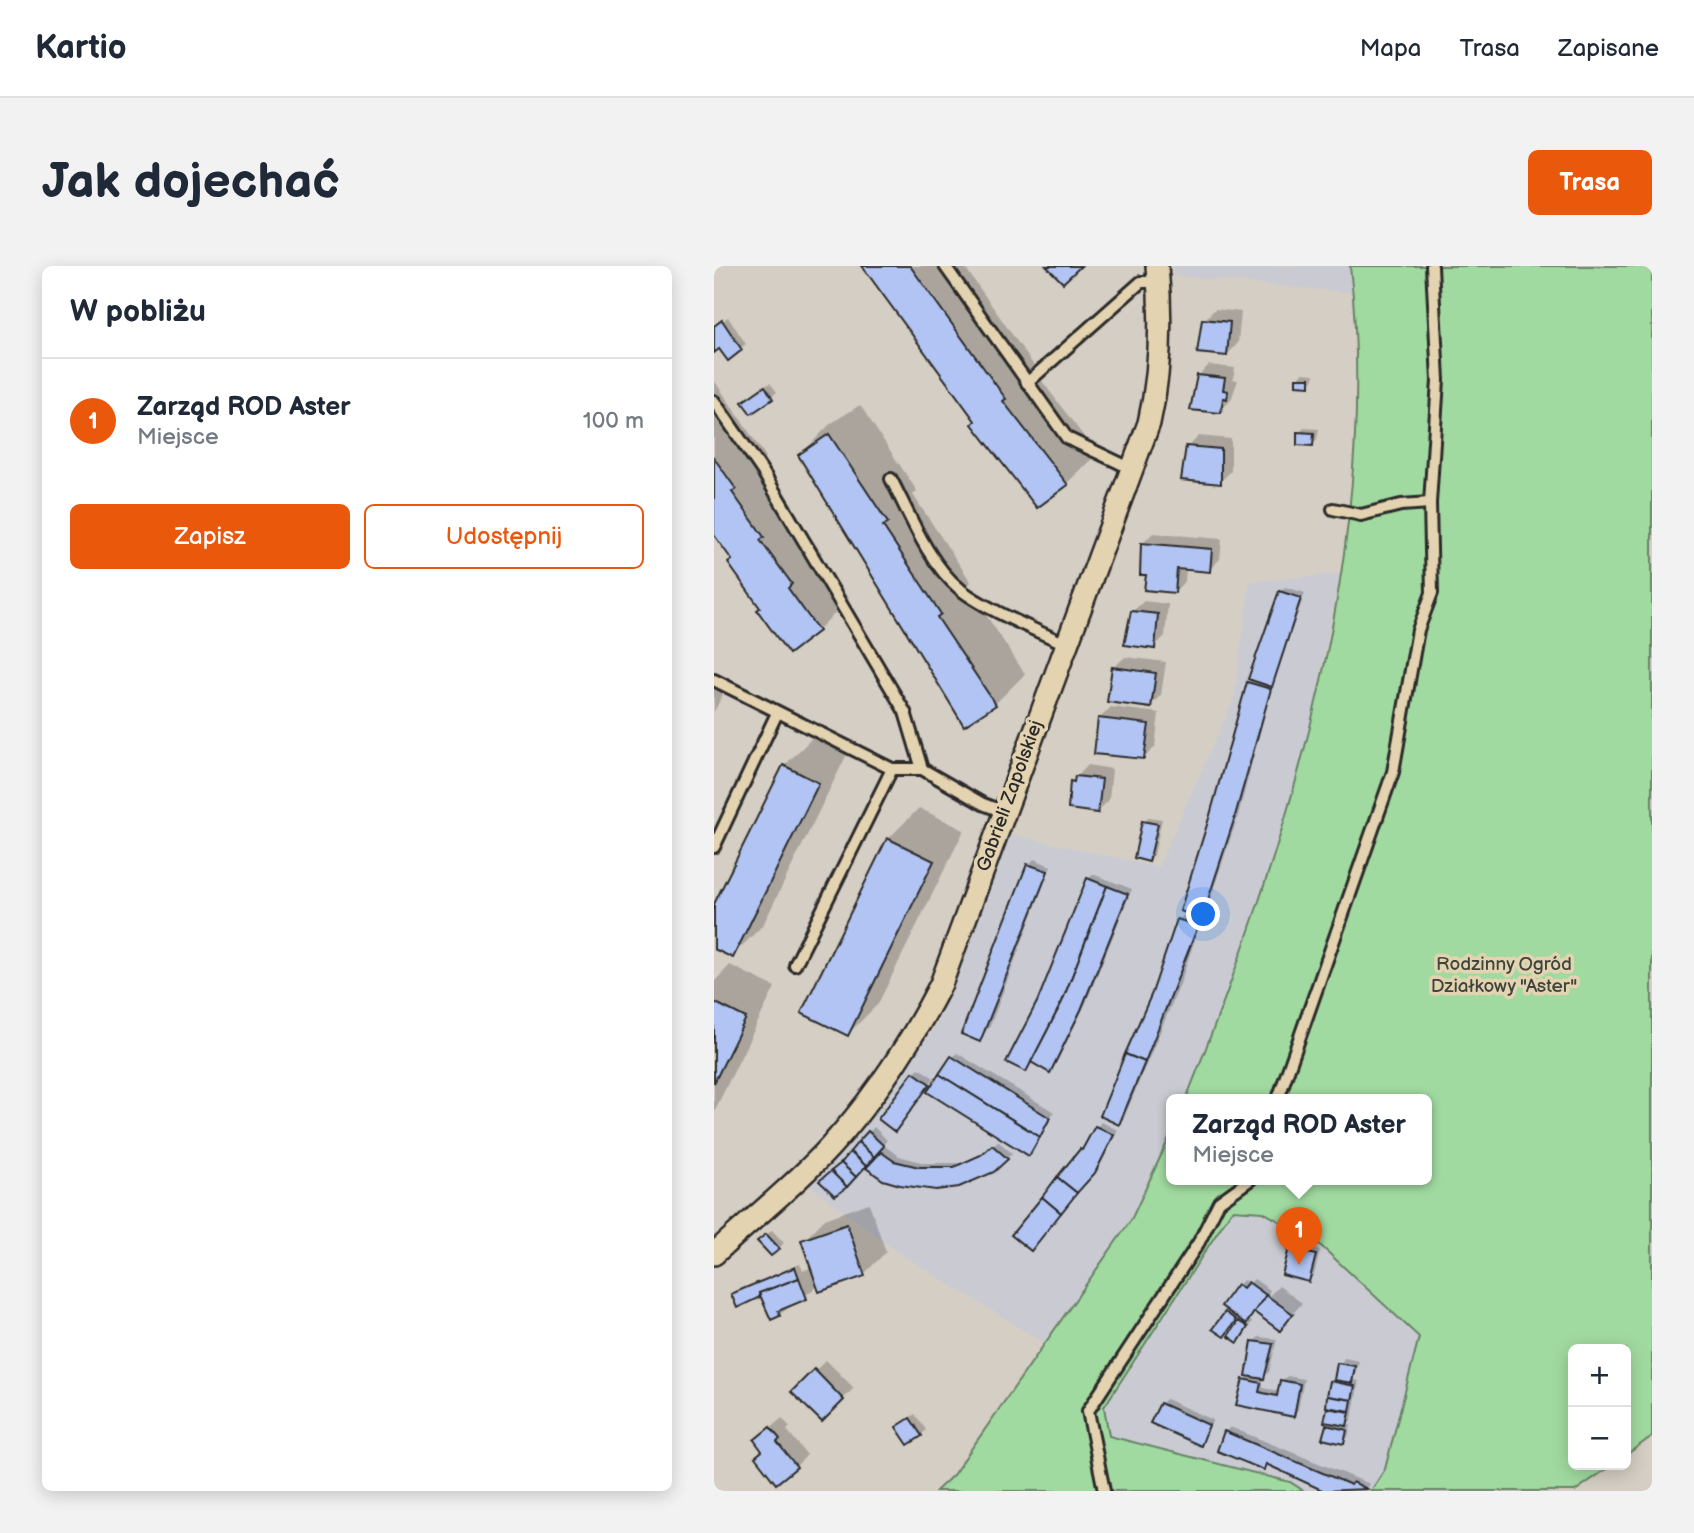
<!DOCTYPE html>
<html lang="pl">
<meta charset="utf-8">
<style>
:root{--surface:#fff;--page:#f2f2f3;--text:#1f2937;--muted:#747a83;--line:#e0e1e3;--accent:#ea580c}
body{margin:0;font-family:"Balsamiq Sans",sans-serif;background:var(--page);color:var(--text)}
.controls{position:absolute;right:21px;bottom:21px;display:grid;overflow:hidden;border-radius:10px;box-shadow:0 4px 18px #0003}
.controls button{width:63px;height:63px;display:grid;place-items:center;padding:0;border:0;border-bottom:2px solid var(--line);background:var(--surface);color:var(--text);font:35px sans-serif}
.you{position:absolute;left:490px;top:649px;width:24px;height:24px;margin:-18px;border:5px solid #fff;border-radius:50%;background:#1a73e8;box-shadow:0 0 0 10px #1a73e833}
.badge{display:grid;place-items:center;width:46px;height:46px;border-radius:50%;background:var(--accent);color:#fff;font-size:23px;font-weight:700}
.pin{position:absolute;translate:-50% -58px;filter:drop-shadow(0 2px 4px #0008)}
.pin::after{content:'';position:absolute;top:37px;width:24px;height:21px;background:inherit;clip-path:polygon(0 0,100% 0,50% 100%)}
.popup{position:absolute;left:452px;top:828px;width:266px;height:91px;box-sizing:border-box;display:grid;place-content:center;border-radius:10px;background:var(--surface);filter:drop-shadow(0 2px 5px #0005);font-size:23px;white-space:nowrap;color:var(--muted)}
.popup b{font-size:26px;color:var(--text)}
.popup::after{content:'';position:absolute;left:50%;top:100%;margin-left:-14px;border:14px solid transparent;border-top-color:var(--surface)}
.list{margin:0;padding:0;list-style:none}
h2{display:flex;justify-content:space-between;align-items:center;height:91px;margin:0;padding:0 28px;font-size:30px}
h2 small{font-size:23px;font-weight:400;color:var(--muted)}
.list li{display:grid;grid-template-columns:46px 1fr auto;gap:21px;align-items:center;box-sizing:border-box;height:126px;padding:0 28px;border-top:2px solid var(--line)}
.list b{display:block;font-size:26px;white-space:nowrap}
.list p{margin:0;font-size:23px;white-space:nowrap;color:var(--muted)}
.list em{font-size:23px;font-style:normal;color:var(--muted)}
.actions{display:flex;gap:14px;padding:21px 28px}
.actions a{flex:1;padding:16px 0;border:2px solid var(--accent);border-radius:10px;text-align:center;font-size:24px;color:var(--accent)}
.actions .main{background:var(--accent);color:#fff}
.map{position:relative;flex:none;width:938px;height:1225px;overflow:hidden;border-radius:10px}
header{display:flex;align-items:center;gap:42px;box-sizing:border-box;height:98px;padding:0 35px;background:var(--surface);border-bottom:2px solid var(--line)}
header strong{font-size:33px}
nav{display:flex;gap:38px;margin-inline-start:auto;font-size:24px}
.intro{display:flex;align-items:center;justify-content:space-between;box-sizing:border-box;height:168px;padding:0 42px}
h1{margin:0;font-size:49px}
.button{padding:18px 32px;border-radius:10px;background:var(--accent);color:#fff;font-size:24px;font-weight:700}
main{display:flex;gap:42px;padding:0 42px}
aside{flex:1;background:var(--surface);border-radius:10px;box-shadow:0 4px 18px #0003}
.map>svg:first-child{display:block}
.built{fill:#cacbd2}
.green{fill:#a1daa0;stroke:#668266;stroke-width:2}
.shadow{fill:#0003}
.building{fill:#b1c4f3;stroke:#2b2b2b;stroke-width:2}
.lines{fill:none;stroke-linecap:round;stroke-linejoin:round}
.service-casing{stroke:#2b2b2b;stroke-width:16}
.minor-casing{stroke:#2b2b2b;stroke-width:26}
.service{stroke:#e4d3b0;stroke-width:10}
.minor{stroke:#e4d3b0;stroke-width:21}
.labels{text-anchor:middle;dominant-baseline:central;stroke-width:7;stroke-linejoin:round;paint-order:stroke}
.street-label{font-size:19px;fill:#2b2b2b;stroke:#e4d3b0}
.park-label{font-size:19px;fill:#3d453d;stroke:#e4d3b0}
</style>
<header>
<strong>Kartio</strong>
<nav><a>Mapa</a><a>Trasa</a><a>Zapisane</a></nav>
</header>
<div class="intro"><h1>Jak dojechać</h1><a class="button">Trasa</a></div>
<main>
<aside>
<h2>W pobliżu<small></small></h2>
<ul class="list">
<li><span class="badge">1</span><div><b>Zarząd ROD Aster</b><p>Miejsce</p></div><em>100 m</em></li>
</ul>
<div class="actions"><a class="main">Zapisz</a><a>Udostępnij</a></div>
</aside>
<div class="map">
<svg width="938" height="1225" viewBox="0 0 938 1225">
<rect width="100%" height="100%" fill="#d5cec4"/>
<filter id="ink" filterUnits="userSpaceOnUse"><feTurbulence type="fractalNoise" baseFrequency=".0143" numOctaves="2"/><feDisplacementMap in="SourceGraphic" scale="14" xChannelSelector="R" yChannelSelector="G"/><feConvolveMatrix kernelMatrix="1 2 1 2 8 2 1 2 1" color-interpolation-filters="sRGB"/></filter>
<g filter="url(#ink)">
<g class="built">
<polygon points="459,0 636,0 639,27 461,10"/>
<polygon points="626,308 594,474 524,704 472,833 457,833 457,868 417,954 330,1077 182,985 92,917 150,856 222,759 257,675 296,568 444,601 520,432 536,315"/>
<polygon points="518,944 549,946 605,978 705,1071 671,1203 657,1225 590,1225 576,1216 395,1170 390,1141"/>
</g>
<path class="green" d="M636 0H938V1170L912 1189V1083H859V1199H898L861 1225H657L671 1203 705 1071 605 978 549 946 518 944 390 1141 395 1170 576 1216 590 1225H222L239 1209 417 954 457 868V913H713V833H472C575 574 668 282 636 0Z"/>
<g class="shadow">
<polygon points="150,0 250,0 321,101 319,103 383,188 352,218"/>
<polygon points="501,43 527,46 524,77 513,89 490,54"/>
<polygon points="14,51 32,78 14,92 6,80 0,85 0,61"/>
<polygon points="495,99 521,102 519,114 524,114 517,134 506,145 484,110"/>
<polygon points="589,107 600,108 600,113 595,118 584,112"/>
<polygon points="0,114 52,191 48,195 79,239 76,243 108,287 104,291 135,333 104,364 75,385 16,297 20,293 0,264"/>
<polygon points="56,117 63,126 37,146 36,131"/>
<polygon points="146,139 203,225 199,229 257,316 253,320 311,408 281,438 86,189 116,158"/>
<polygon points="590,162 605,163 603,173 598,178 585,167"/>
<polygon points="485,170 517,173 517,205 506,216 474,181"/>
<polygon points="439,267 508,273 506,293 495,304 472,302 471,315 460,326 434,308 428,278"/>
<polygon points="571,321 591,327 559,417 524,550 492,645 487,650 498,550 535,417 566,326"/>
<polygon points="430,335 454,338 451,370 440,381 418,346"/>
<polygon points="411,391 452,396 447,429 436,440 399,402"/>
<polygon points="0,419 11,424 0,446"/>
<polygon points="397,441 445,447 441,481 430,492 386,452"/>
<polygon points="101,469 134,486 49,659 18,690 0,681 0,642 70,500"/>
<polygon points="374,499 398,503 395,534 384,545 358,516"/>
<polygon points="205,542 250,564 164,738 134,768 174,573"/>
<polygon points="435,551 448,553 440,589 435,594 430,556"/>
<polygon points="320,593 337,600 276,760 265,774 249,767 315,599"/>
<polygon points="379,608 418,623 372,737 341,799 336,804 319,795 312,804 324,737 374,613"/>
<polygon points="470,649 487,655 466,718 410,852 405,857 439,727 465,654"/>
<polygon points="16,699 61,721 0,846 0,716"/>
<polygon points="243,787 340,846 314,888 238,792"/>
<polygon points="205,802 220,812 186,859 200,807"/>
<polygon points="387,856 404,864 386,900 322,978 367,884"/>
<polygon points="160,861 173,874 169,879 185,890 211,897 246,897 274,885 284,875 298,887 279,905 170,912 151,899 108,915"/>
<polygon points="155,937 172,986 150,1008 104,1020 65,1049 47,1028 24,1039 19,1029 24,1024 86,998 89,1005 98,1001 89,975 111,953"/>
<polygon points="58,964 70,977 65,982 46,975"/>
<polygon points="582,978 606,984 600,1009 595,1015 577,983"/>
<polygon points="540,1013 556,1024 552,1033 565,1020 588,1037 566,1063 541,1045 534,1053 538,1056 524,1075 528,1053 524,1050 514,1064 512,1047 515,1044 509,1040 529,1014 535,1018"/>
<polygon points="545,1071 563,1073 555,1106 549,1111 549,1122 565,1125 568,1115 573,1110 590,1113 584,1144 579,1149 525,1137 534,1110 539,1076"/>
<polygon points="630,1092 645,1095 639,1114 645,1115 638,1153 633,1158 637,1159 634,1171 629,1176 613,1160 617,1156 612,1155 618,1116"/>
<polygon points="112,1094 140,1122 108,1154 80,1126"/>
<polygon points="452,1133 499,1154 487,1178 447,1138"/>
<polygon points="201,1148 212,1164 207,1169 189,1156"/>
<polygon points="68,1152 76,1161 73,1164 93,1189 82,1200 50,1185 42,1174"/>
<polygon points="516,1161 656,1218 652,1225 615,1225 554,1197 550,1202 511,1166"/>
</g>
<g class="building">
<polygon points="148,0 196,0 292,133 289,135 354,219 323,242 258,158 261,155"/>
<polygon points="332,0 367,0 349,17"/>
<polygon points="488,53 516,56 513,90 483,87"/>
<polygon points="8,54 28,84 14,95 5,83 0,87 0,60"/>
<polygon points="483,109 511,112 509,124 514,125 513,133 509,132 507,147 476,144"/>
<polygon points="582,112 596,112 596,120 582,119"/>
<polygon points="51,120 59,133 37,148 28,136"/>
<polygon points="583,166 600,167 599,180 583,179"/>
<polygon points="115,168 174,257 169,260 227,348 223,351 282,439 250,460 84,189"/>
<polygon points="472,180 507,183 507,218 467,214"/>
<polygon points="0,192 22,223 18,226 50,271 46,274 78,318 74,322 105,365 75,388 43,344 46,342 14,297 18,294 0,269"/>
<polygon points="427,277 498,283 496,306 463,303 461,327 430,324 432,309 426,309"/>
<polygon points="565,325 587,332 558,421 534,413"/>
<polygon points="417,345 444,348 441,383 410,379"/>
<polygon points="398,401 442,407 437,442 393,436"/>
<polygon points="533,416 557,423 519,557 488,652 466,645 496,549"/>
<polygon points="384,452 435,458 430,493 380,488"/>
<polygon points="69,499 105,517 19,692 0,683 0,638"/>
<polygon points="361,510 388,513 384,547 354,543 356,515 360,516"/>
<polygon points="428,555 444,558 435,596 420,592"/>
<polygon points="173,572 220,595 134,770 87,747"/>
<polygon points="313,598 334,605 266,776 247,768"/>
<polygon points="373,612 393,620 348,736 312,806 292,796 323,736"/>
<polygon points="393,620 414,628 367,744 336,807 317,796 348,736"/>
<polygon points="463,653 484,660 431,796 411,788 438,727"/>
<polygon points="0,736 32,752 0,817"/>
<polygon points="411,788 431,796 405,859 386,850"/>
<polygon points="237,790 336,852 326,871 225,808"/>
<polygon points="199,806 216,818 181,866 164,853"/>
<polygon points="225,808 326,871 315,890 213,826"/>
<polygon points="381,860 400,869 381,907 363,927 343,911 366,883 368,884"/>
<polygon points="154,865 170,880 160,891 144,876"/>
<polygon points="144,876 160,891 152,900 136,886"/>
<polygon points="278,879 294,893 280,906 245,921 222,924 186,919 169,914 152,902 167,886 180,895 205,901 240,901 267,889"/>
<polygon points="136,886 152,900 142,911 127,897"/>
<polygon points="127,897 142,911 133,921 117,905"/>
<polygon points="117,905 133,921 121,930 105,915"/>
<polygon points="343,911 363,927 347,947 328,931"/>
<polygon points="328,931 347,947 317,985 297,969"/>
<polygon points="133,958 151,1010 105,1026 87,974"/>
<polygon points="52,968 66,983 57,990 43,975"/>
<polygon points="575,982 602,989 595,1016 568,1009"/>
<polygon points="81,1001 85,1012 45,1027 46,1031 23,1042 17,1028"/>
<polygon points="85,1012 93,1033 64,1045 66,1050 57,1054 45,1027"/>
<polygon points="534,1016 552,1029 532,1058 507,1040 523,1018 529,1022"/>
<polygon points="552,1029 579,1048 566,1065 540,1046"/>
<polygon points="511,1046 522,1054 510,1071 498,1063"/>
<polygon points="524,1055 534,1061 524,1077 514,1070"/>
<polygon points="538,1075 559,1078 550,1113 532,1110"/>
<polygon points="623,1097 641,1100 638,1117 620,1114"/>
<polygon points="100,1103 130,1134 108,1156 77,1126"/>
<polygon points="529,1113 547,1117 545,1126 563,1130 566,1114 586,1118 580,1151 522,1139"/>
<polygon points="616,1115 641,1120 638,1134 613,1130"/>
<polygon points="613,1130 638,1134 636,1145 612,1141"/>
<polygon points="446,1137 495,1159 487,1180 436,1157"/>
<polygon points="613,1142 636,1146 633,1160 610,1156"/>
<polygon points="196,1152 208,1170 194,1179 182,1161"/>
<polygon points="612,1159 633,1164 630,1178 608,1173"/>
<polygon points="56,1161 66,1173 63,1176 83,1201 62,1218 41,1191 48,1185 40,1174"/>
<polygon points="510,1165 637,1219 639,1216 653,1223 610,1225 552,1198 550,1204 503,1185"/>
</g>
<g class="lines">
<g class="service-casing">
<g id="service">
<polyline points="231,0 353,172 418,203"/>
<polyline points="313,117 427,16 445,16"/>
<polyline points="0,135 49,206 191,446 208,503"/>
<path d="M177 213C196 249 214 297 246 323 267 341 325 366 352 378"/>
<polyline points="619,243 647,249 687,239 716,237"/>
<polyline points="0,414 178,503 208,503 269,538 290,546"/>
<polyline points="0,581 63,447"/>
<polyline points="81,699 178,503"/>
<polyline points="564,833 679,506 704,364 718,327 716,237 724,114 718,0"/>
<polyline points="390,1225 374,1145 485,976 505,936 537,913"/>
</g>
</g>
<g class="minor-casing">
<path id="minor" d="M0 988C38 953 80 920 115 882 159 834 197 776 227 718L435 157C447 105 448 53 443 0"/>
</g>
<use href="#service" class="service"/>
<use href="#minor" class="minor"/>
</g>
</g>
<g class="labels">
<g class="street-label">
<text transform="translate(296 530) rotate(-70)">Gabrieli Zapolskiej</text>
</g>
<g class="park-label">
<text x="790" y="698">Rodzinny Ogród<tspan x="790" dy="22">Działkowy "Aster"</tspan></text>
</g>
</g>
</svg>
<div class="controls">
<button>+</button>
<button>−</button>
</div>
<div class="you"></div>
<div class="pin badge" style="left:585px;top:999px">1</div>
<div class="popup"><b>Zarząd ROD Aster</b>Miejsce</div>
</div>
</main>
